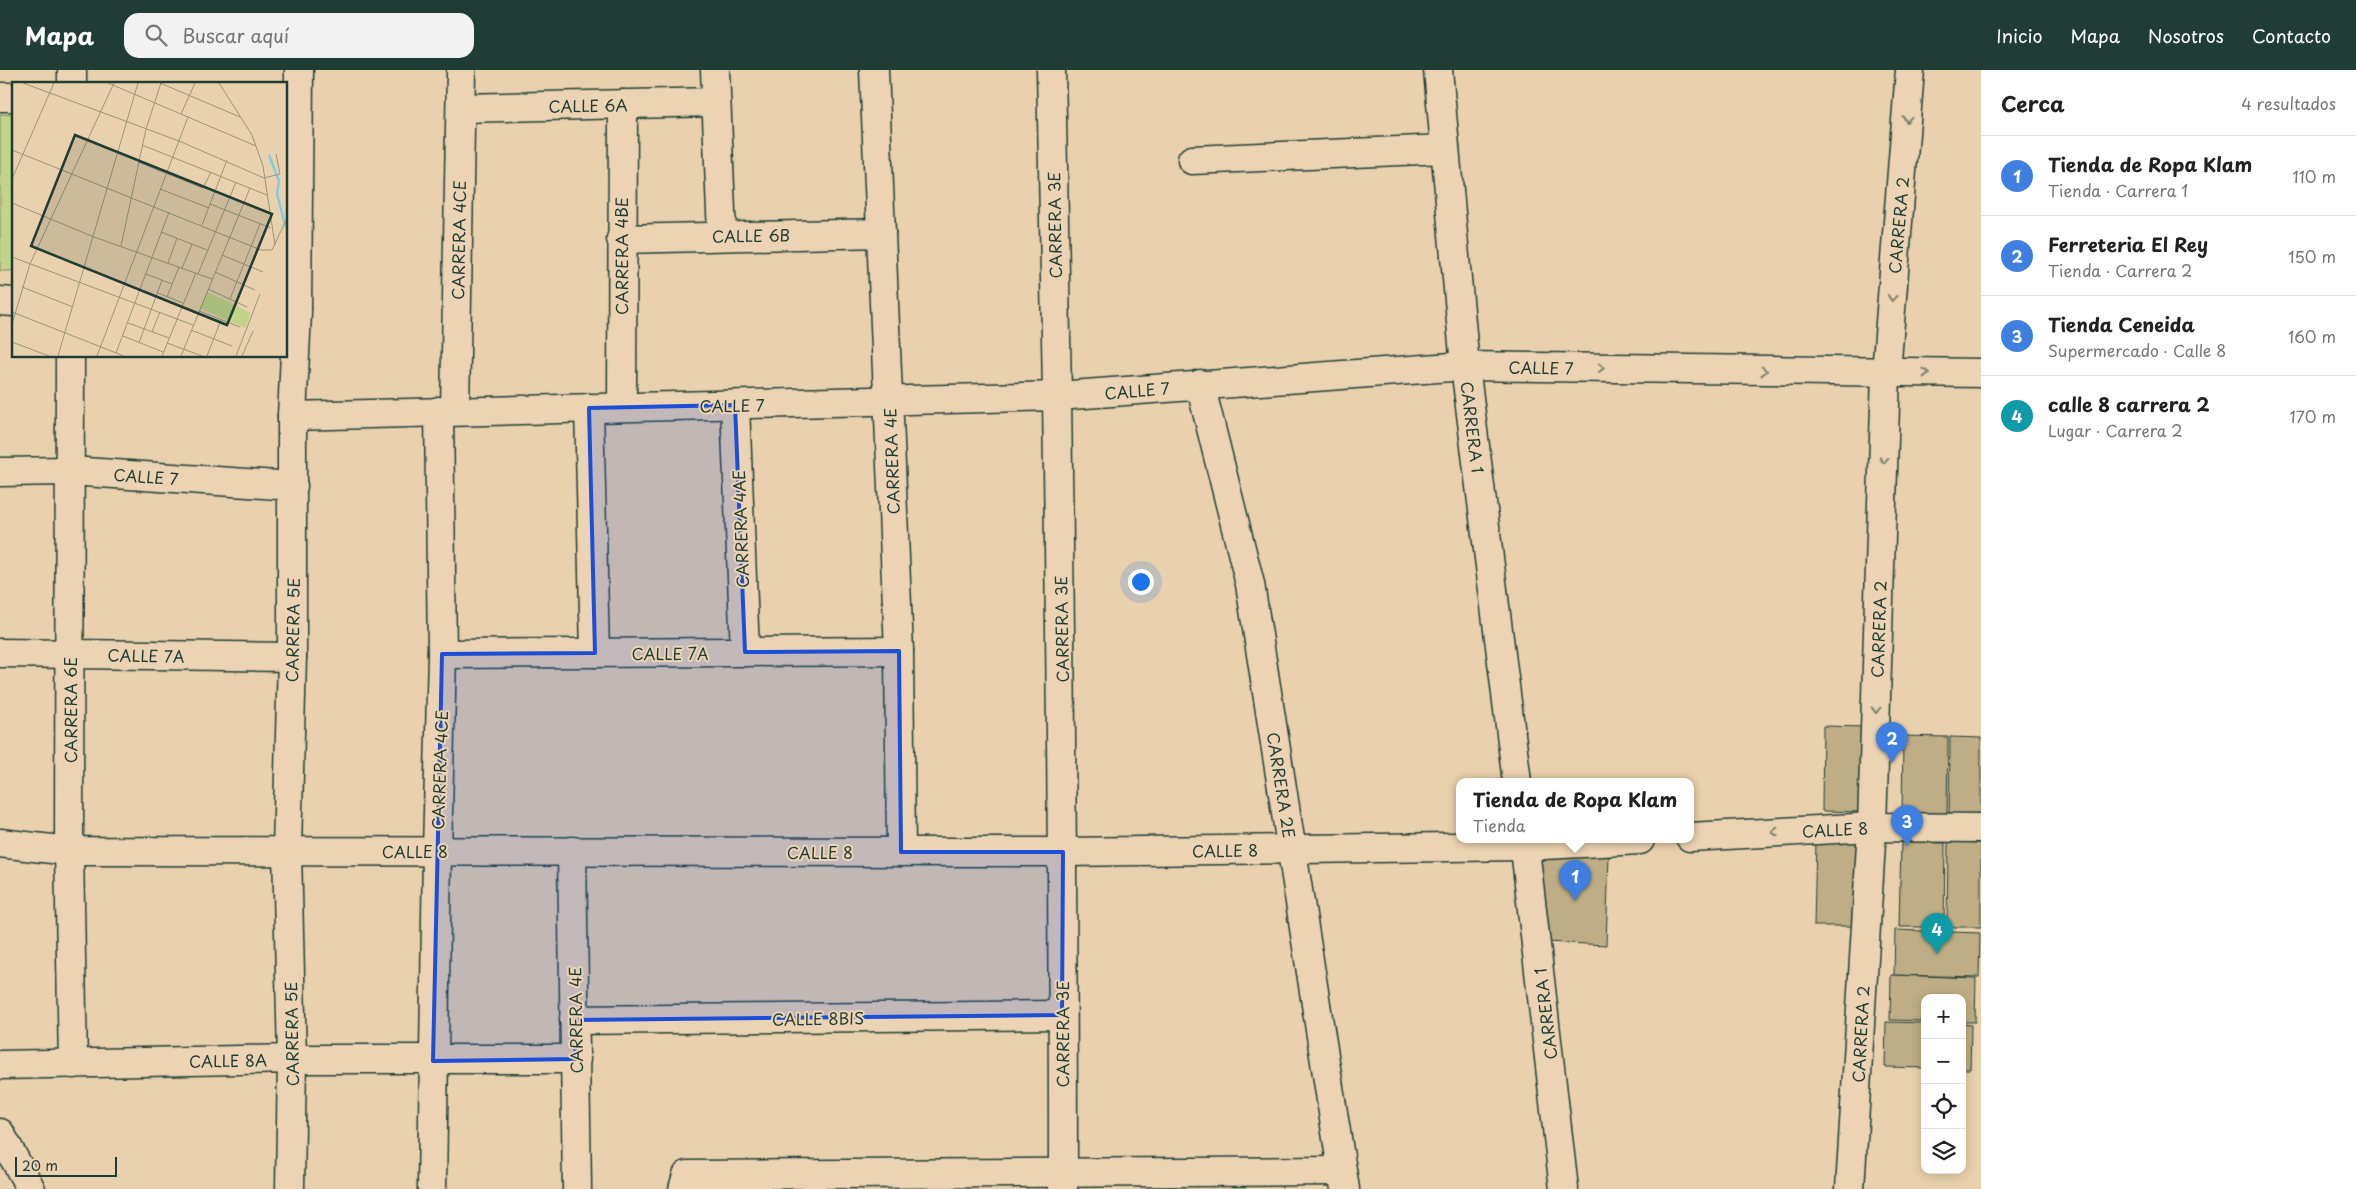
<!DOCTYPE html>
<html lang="es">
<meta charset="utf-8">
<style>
:root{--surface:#fff;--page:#f2f2f2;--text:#222;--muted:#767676;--line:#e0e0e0;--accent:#1f3d34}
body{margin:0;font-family:"Playpen Sans",sans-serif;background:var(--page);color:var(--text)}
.controls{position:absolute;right:15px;bottom:15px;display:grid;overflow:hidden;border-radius:10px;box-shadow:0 2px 12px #0003}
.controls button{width:45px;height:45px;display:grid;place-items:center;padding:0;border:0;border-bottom:1px solid var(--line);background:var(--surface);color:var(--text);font:25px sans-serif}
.scale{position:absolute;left:15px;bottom:12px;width:102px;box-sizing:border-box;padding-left:5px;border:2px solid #1f3d34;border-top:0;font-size:14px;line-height:18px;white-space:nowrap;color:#1f3d34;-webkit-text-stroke:4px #ecd3b3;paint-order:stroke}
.you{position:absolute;left:1140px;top:511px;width:18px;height:18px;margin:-12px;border:4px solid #fff;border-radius:50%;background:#1a73e8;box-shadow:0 0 0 8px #1a73e833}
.badge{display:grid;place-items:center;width:32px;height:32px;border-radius:50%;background:var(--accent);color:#fff;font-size:16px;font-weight:700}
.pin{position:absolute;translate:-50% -41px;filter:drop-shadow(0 1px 2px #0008)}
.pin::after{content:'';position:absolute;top:26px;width:18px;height:15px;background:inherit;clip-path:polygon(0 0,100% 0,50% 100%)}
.popup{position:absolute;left:1456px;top:708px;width:238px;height:65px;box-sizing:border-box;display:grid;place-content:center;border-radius:10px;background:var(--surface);filter:drop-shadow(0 1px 4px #0005);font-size:16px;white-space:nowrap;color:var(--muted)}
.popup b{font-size:19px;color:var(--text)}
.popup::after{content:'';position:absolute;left:50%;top:100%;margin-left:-10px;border:10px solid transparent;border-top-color:var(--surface)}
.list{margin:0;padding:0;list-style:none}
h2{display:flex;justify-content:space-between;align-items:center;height:65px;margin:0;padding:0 20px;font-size:21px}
h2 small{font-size:16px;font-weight:400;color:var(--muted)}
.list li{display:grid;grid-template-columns:32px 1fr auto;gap:15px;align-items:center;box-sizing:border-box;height:80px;padding:0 20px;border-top:1px solid var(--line)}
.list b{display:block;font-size:19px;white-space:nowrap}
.list p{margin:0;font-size:16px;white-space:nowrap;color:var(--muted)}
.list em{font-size:16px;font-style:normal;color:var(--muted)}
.icon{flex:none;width:28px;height:28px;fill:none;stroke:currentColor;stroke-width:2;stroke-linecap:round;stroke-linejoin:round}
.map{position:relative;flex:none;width:1981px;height:1119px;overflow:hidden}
header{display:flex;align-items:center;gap:30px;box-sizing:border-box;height:70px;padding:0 25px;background:var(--accent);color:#fff}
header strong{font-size:24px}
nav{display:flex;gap:28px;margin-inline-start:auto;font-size:18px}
.search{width:350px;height:45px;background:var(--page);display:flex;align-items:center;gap:12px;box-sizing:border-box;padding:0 18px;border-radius:15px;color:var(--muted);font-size:19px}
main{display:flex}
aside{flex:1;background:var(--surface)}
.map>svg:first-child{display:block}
.green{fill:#c1d48a;stroke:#70885f}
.building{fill:#bfae85;stroke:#1f3d34}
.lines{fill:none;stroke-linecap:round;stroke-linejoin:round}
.minor-casing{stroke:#1f3d34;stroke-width:31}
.minor{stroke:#ecd3b3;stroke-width:28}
.oneway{stroke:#7b806d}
.marked{fill:#1d4ed8;fill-opacity:0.2;stroke:#1d4ed8;stroke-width:4;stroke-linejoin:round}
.labels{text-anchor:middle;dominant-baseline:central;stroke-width:4;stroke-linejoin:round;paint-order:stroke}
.street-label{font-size:16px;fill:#1f3d34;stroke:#ecd3b3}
.inset-river{fill:none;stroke:#82cbe3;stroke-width:2.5}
.inset-road{fill:none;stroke:#99967d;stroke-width:1}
.view{fill:#1f3d34;fill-opacity:0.15;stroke:#1f3d34;stroke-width:2.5}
.inset-edge{fill:none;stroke:#1f3d34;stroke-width:2.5}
</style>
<header>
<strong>Mapa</strong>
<div class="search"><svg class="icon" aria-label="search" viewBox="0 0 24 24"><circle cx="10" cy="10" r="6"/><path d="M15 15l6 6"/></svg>Buscar aquí</div>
<nav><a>Inicio</a><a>Mapa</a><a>Nosotros</a><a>Contacto</a></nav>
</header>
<main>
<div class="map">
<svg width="1981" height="1119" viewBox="0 0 1981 1119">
<rect width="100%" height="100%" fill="#ead1ad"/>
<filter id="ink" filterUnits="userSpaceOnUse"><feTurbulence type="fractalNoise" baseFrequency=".02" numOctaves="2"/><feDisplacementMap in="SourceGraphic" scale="10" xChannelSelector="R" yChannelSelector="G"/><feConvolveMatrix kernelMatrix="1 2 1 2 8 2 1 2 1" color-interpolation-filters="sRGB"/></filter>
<g filter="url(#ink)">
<polygon class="green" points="0,44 14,45 14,201 0,201"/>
<g class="building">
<polygon points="1823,656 1868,657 1866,742 1822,741"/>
<polygon points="1903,666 1948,667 1947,751 1902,750"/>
<polygon points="1950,667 1981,668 1981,752 1949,752"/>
<polygon points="1816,771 1861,771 1859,856 1814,856"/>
<polygon points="1901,772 1945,773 1944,857 1899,857"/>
<polygon points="1948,772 1981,773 1981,857 1947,857"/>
<polygon points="1609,785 1606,875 1547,872 1539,789"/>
<polygon points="1895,860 1980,863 1979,907 1894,905"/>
<polygon points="1891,905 1976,908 1975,952 1962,952 1962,928 1925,928 1925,951 1890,950"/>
<polygon points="1886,952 1925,953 1925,998 1885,997"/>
<polygon points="1962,954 1971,955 1970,999 1962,999"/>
</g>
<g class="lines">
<g class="minor-casing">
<g id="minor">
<polyline points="715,0 722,165"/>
<polyline points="874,0 899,581 901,782"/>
<path d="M1051 0C1059 373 1063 746 1063 1119"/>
<polyline points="1438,0 1465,296 1517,712"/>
<polyline points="72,14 72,0"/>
<polyline points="0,27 14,27"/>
<polyline points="461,38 716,32"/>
<polyline points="1192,90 1445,79"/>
<polyline points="621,169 881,163"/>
<polyline points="0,231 14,232"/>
<polyline points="70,286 69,781 73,994"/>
<polyline points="1200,314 1250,514 1345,1119"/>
<polyline points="735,335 745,582"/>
<polyline points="622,337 623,34"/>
<polyline points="589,338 595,583"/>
<polyline points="455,341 461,0"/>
<polyline points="292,346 1058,326 1465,296 1981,303"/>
<polyline points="0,402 70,401 293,416"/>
<polyline points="0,583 292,587"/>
<polyline points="442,584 899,581"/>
<polyline points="1690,767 1872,757 1981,758"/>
<polyline points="1524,770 1564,1119"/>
<polyline points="0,773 69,781 1063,782 1525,776 1640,770"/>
<polyline points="572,781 577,1119"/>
<polyline points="574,950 1062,945"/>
<polyline points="0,995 292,989 576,989"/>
<polyline points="0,1063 31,1119"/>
<polyline points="290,1119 292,989 287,780 292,587 292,346 297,243 299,0"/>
<polyline points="432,1119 437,781 442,584 439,341"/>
<polyline points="683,1119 687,1105 1342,1101"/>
<polyline points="1850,1119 1872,757 1886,303 1910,0"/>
</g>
</g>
<use href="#minor" class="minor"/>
</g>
<defs><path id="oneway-chevron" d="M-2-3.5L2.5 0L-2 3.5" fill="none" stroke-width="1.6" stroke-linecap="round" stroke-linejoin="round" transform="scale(1.25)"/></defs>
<g class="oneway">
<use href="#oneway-chevron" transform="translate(1907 49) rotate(95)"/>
<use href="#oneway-chevron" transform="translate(1892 228) rotate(95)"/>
<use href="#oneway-chevron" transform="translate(1601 298) rotate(1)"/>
<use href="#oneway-chevron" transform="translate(1764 301) rotate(1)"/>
<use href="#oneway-chevron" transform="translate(1926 303)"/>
<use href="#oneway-chevron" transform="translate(1884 390) rotate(92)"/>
<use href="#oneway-chevron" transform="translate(1876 640) rotate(92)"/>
<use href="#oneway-chevron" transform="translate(1775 762) rotate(177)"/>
</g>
</g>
<path class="marked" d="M735 335 745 582 899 581 901 782H1063L1062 945 574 950 576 989 433 991 442 584 595 583 589 338Z"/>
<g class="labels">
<g class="street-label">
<text transform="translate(588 35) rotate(-1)">CALLE 6A</text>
<text transform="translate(1054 155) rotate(-91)">CARRERA 3E</text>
<text transform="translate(1898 155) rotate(-85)">CARRERA 2</text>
<text transform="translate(751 165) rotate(-1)">CALLE 6B</text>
<text transform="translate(458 170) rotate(-89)">CARRERA 4CE</text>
<text transform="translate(621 186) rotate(-90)">CARRERA 4BE</text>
<text transform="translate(1541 297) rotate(1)">CALLE 7</text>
<text transform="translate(1137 320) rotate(-5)">CALLE 7</text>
<text transform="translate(732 335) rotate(-1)">CALLE 7</text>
<text transform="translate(1473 357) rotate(83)">CARRERA 1</text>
<text transform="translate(891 391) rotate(-92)">CARRERA 4E</text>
<text transform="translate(146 406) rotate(4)">CALLE 7</text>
<text transform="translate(740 459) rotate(-92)">CARRERA 4AE</text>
<text transform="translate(1061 559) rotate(-91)">CARRERA 3E</text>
<text transform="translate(1878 559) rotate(-88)">CARRERA 2</text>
<text transform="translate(292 560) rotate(-89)">CARRERA 5E</text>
<text x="670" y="583">CALLE 7A</text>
<text transform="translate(146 585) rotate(1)">CALLE 7A</text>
<text transform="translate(70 640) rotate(-90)">CARRERA 6E</text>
<text transform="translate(439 700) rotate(-88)">CARRERA 4CE</text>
<text transform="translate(1282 715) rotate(81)">CARRERA 2E</text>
<text transform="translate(1835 759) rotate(-3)">CALLE 8</text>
<text transform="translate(1225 780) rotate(-1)">CALLE 8</text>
<text x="415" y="781">CALLE 8</text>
<text x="820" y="782">CALLE 8</text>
<text transform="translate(1545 944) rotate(-97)">CARRERA 1</text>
<text transform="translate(818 948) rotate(-1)">CALLE 8BIS</text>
<text transform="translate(575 950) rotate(-91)">CARRERA 4E</text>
<text transform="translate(291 964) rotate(-91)">CARRERA 5E</text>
<text transform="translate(1062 964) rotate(-90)">CARRERA 3E</text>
<text transform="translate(1860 964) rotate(-87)">CARRERA 2</text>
<text transform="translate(228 990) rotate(-1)">CALLE 8A</text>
</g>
</g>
<g transform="translate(12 12)">
<rect width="275" height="275" fill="#ead1ad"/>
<path d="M195 210 239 231 233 246 188 226Z" fill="#c1d48a"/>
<path class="inset-river" d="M257 73 267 99 265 112 274 146"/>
<path class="inset-road" d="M11 1 167 59 252 96 268 92 264 72M96 1 244 64M148 1 228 35M207 1 240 53 251 84 263 163M169 32 183 1M130 63 255 113M0 68 249 168H260L275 136M126 80 191 106 199 90M0 97 42 1M148 107 197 126M232 120 257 130M0 121 82 155 200 197M198 122 259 146M190 143 215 78M149 150 195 168M109 164 134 47 149 1M210 173 251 190M0 175 181 243M156 181 165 156M170 186 180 162M203 190 243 208M134 192 160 202M186 192 224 100M10 205 61 225M196 207 235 225M146 211 171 221M155 215 167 185M218 217 248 142M187 229 228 245M0 230 112 274M116 241 157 256M0 242 18 182 102 1M179 248 220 264M140 250 148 230M111 254 151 270M0 260 37 274M127 261 150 198M155 261 190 274M104 271 157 130M46 274 126 1M85 274 176 35M150 274 184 191M169 274 238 106M195 274 209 238M224 274 248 212M230 274 241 249"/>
<path class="view" d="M63 53 260 132 215 243 19 164Z"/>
<rect width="275" height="275" class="inset-edge"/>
</g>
</svg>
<div class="controls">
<button>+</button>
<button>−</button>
<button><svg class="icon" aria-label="locate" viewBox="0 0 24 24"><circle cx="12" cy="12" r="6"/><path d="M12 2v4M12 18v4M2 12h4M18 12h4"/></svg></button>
<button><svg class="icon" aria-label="layers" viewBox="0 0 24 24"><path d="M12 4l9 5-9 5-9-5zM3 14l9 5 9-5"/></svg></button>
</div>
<div class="scale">20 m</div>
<div class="you"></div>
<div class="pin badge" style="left:1575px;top:831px;background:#3f7fe0">1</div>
<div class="popup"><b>Tienda de Ropa Klam</b>Tienda</div>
<div class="pin badge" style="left:1892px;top:693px;background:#3f7fe0">2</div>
<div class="pin badge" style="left:1907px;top:776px;background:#3f7fe0">3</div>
<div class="pin badge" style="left:1937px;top:884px;background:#0f9aa8">4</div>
</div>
<aside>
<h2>Cerca<small>4 resultados</small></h2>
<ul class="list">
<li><span class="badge" style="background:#3f7fe0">1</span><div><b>Tienda de Ropa Klam</b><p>Tienda · Carrera 1</p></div><em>110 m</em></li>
<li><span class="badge" style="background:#3f7fe0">2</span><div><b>Ferreteria El Rey</b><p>Tienda · Carrera 2</p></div><em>150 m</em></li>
<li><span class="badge" style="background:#3f7fe0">3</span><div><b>Tienda Ceneida</b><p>Supermercado · Calle 8</p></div><em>160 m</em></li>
<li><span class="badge" style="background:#0f9aa8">4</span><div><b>calle 8 carrera 2</b><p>Lugar · Carrera 2</p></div><em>170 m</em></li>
</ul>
</aside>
</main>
